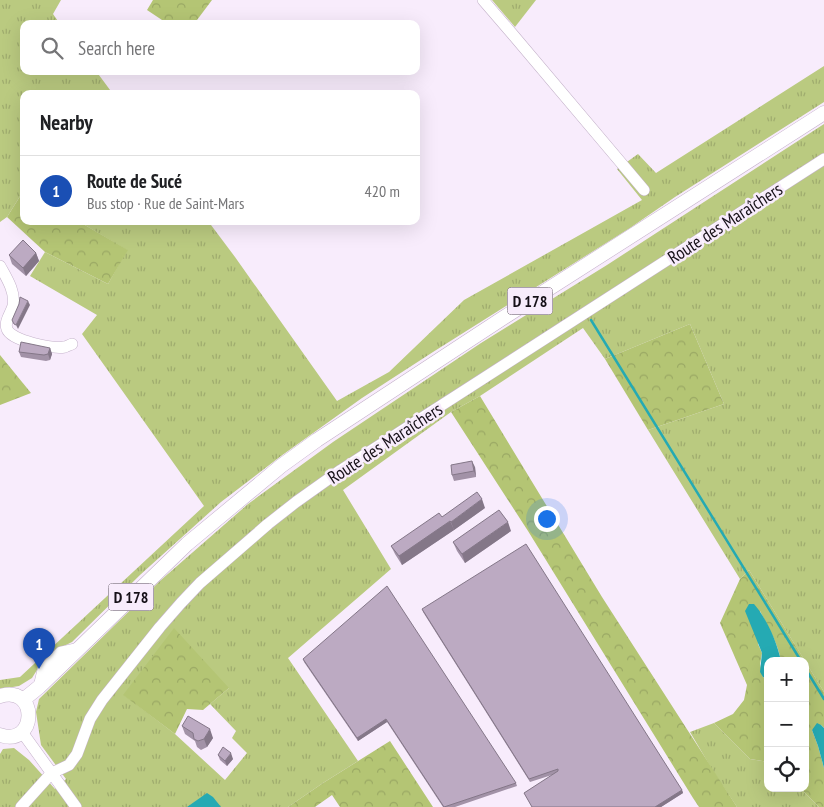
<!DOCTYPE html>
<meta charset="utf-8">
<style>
:root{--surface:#fff;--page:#f2f2f2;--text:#202124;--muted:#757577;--line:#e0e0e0;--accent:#b45309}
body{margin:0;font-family:"PT Sans Narrow",sans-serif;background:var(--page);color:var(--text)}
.controls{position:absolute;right:15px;bottom:15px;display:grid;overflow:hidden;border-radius:10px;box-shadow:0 5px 20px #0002}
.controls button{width:45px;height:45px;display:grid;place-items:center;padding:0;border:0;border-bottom:1px solid var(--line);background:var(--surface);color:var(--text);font:25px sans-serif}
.you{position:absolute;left:546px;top:518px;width:18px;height:18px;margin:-12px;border:4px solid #fff;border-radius:50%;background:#1a73e8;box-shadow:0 0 0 8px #1a73e833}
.badge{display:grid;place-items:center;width:32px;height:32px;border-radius:50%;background:var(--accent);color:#fff;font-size:16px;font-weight:700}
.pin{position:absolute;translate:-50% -41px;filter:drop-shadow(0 1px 2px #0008)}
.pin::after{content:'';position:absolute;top:26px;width:18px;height:15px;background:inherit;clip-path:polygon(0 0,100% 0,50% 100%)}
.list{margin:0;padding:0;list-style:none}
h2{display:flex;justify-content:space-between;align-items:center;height:65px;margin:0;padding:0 20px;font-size:21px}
h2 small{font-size:16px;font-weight:400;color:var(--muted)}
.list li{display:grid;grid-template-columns:32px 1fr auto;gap:15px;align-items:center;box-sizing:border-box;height:70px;padding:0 20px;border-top:1px solid var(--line)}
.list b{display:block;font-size:19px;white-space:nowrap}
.list p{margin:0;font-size:16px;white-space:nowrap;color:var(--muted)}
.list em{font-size:16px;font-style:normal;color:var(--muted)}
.icon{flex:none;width:28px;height:28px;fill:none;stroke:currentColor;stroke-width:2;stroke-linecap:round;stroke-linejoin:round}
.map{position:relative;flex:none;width:824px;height:807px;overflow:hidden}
.search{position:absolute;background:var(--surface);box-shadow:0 5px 20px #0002;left:20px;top:20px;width:400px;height:55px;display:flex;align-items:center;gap:12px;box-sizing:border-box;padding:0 18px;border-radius:10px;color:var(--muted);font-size:19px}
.panel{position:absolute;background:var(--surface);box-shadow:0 5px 20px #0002;left:20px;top:90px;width:400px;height:135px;border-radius:10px}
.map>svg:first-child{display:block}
.grass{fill:url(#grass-tufts);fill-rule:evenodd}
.forest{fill:url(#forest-crowns)}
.water{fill:#25aab3}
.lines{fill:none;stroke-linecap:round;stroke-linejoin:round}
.stream{stroke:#25aab3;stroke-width:2.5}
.minor-casing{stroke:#c4b2ca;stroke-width:12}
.major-casing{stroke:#c4b2ca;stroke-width:15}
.minor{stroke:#fff;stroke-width:11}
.major{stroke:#fff;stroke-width:14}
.wall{fill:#a292a7}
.shaded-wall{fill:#847788}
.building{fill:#bcaac2;stroke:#847788}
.labels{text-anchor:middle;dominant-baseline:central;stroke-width:5;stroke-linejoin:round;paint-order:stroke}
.shield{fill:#f8ecfc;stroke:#5a525c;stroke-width:1}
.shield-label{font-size:16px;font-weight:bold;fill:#161018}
.street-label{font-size:18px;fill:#161018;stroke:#f8ecfc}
</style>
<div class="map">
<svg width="824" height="807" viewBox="0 0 824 807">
<defs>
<pattern id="grass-tufts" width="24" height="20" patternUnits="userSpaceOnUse" patternTransform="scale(1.25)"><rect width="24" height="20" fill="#baca80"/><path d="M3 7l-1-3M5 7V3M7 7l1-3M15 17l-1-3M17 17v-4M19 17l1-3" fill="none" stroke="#9fac6e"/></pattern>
<pattern id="forest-crowns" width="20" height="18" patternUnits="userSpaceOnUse" patternTransform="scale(1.25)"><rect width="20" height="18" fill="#b4c574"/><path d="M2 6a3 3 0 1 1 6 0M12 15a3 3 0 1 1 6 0" fill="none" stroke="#9aa864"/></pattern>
</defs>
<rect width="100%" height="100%" fill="#f8ecfc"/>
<g class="grass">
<polygon points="0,0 61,0 53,14 60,24 24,24 24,71 96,71 113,94 24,94 24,190 7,217 0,222"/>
<polygon points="492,0 536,0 515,27"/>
<polygon points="824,66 824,102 675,197 630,228 433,352 362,398 281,456 221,502 140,575 72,642 56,650 42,662 32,678 19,686 0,689 0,680 20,677 204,506 82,334 97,315 30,276 45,252 108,284 127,250 78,221 208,221 235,257 337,401 389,372 464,300 642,200 617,169 638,154 656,173"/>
<path d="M824 124V692L749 570 740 579 648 430 724 404 690 324 605 359 583 328 480 396 451 412 343 490 391 569 288 658 358 761 323 783 288 807H0V754L3 749 14 748 29 760 55 789 66 779 41 745 36 712 39 699 161 580 248 504 333 442 481 343 607 265ZM229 688 210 704 236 731 232 738 247 753 225 780 175 734 124 695Z"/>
<polygon points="714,723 750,759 768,762 768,788 800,788 819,807 737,807 713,771 690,732"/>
</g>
<g class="forest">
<polygon points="153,0 212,0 194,24 168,24 147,10"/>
<polygon points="24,190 24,221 78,221 128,250 108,284 45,252 7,217"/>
<polygon points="690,324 724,404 648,430 605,359"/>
<polygon points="0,355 31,393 0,405"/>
<polygon points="480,396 602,597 737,807 699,807 693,798 528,531 451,412"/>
<path d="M749 570 805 661H781C778 643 768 627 760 611L758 644 762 653 760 664 763 677 768 679V762L750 759 714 723 733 714 744 700 747 685 720 623 740 579Z"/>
<polygon points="174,628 229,688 203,710 187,709 175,734 123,695"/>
<polygon points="805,661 824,692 824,728 821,725 812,730 818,746 824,768 824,807 819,807 800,788 805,788"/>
<polygon points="390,741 433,807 340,807 332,795 315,807 288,807 323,783"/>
</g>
<g class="water">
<path d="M749 604H754C767 619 777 642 781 661H768V679L763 677 760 672 762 653 745 611Z"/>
<polygon points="817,723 821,725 824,728 824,768 818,746 812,730"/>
<polygon points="207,793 213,797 221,807 187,807"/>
</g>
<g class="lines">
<g class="stream">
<polyline points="591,320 801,661"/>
<polyline points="805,668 824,699"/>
</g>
<g class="minor-casing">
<g id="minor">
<polyline points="483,0 514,36 644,190"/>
<path d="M0 266C6 277 16 292 13 306 11 313 4 321 7 329 11 341 53 349 65 347 67 346 70 345 72 344"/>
<polyline points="39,687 43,670 61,652 79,648"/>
<polyline points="22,732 76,807"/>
<polyline points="21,807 48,777 54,772 69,765 77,754 90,719 102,700 160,627 181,603 200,583 268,524 296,502 341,470 824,159"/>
</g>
</g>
<g class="major-casing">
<g id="major">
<path d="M0 696C39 684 37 748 0 735"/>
<polyline points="23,700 39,687 187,544 281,466 317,440 503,318 824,113"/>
</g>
</g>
<use href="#minor" class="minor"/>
<use href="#major" class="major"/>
</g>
<g class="wall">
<polygon points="36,253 39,261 26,276 12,264 9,255"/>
<polygon points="50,348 52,354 50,360 46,361 21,357 19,352"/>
<polygon points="475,467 476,477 454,481 452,475"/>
<polygon points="485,508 454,530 402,565 395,554 391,546"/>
<polygon points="511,531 465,563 457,551 453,542"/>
<polygon points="422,609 682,790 683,793 661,807 532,807 524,793 555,774 530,782 423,612"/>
<polygon points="303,659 516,783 517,786 455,807 443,807 387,722 358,741 304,662"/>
<polygon points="182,726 213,738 207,747 201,750 197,747 195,741 185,734"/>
<polygon points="218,755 233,759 227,766 220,760"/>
</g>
<g class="shaded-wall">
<polygon points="36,253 39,261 26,276 23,268"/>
<polygon points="28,301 30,305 18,329 16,325"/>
<polygon points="50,348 52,354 50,360 48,354"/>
<polygon points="472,461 475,467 476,477 474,471"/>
<polygon points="482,499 485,508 454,530 451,522"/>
<polygon points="450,521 454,530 402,565 399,556"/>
<polygon points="508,522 511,531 465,563 462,554"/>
<polygon points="386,719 387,722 358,741 357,738"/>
<polygon points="210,729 213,738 207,747 204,739"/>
<polygon points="231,753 233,759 227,766 225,761"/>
<polygon points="682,790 683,793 661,807 655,807"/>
</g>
<g class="building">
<polygon points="23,240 36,253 23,268 9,255"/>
<polygon points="20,297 28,301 16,325 14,324 12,320 19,304"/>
<polygon points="21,342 50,348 48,354 44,355 19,352"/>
<polygon points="472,461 474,471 452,475 451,465"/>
<polygon points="477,492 482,499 451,522 450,521 399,556 391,546 439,513 442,517"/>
<polygon points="499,510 508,522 462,554 453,542"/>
<polygon points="526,544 682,790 655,807 532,807 524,793 558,771 558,769 529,779 422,609"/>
<polygon points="387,586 516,783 444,807 386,719 357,738 303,659"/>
<polygon points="188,716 210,729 204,739 198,741 194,739 193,733 182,726"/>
<polygon points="223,747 231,753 225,761 218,755"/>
</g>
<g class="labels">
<g class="shield">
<rect x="507.5" y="287.5" width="45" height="27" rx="4"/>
<rect x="108.5" y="583.5" width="45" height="27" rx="4"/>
</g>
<g class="shield-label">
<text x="530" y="301">D 178</text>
<text x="131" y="597">D 178</text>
</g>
<g class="street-label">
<text transform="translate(725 223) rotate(-33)">Route des Maraîchers</text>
<text transform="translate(385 443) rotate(-33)">Route des Maraîchers</text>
</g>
</g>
</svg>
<div class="controls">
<button>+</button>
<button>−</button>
<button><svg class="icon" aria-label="locate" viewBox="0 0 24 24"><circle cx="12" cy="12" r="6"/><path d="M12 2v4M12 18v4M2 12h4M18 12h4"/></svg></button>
</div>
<div class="you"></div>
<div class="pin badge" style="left:39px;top:669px;background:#1a4fb4">1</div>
<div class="search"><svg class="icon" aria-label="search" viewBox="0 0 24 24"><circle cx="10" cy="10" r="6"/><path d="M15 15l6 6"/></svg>Search here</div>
<section class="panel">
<h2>Nearby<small></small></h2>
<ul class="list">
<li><span class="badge" style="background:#1a4fb4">1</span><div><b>Route de Sucé</b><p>Bus stop · Rue de Saint-Mars</p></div><em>420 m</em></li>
</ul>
</section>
</div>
